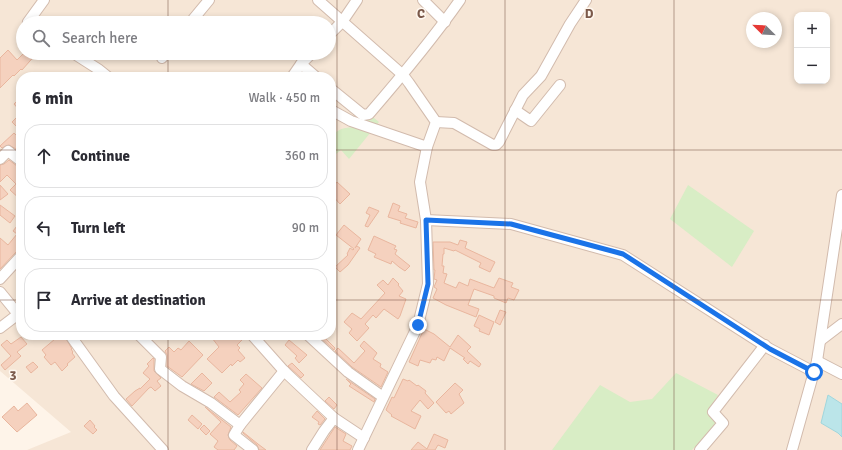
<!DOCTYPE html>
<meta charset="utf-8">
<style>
:root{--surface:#fff;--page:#f2f2f3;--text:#2b2b33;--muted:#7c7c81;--line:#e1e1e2}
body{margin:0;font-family:Signika,sans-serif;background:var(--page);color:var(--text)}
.controls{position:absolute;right:12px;top:12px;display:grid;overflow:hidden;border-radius:8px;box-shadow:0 2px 6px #0003}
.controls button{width:36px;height:36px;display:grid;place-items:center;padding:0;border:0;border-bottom:1px solid var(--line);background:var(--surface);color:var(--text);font:20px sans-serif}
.compass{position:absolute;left:746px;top:12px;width:36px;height:36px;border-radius:50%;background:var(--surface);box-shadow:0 2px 6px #0003;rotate:294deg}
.stop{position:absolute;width:12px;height:12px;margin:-9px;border:3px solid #1a73e8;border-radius:50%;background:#fff}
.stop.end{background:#1a73e8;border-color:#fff;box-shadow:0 1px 4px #0008}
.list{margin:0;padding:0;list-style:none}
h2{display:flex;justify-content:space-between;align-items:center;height:52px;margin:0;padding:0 16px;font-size:17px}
h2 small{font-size:13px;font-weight:400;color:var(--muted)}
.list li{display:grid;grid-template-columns:26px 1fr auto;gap:12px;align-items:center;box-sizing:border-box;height:64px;margin:0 8px 8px;padding:0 8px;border:1px solid var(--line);border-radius:16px}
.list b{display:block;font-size:15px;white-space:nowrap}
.list em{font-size:13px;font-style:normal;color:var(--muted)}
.icon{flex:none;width:22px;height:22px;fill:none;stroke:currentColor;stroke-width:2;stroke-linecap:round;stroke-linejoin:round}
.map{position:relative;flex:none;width:842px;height:450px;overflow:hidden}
.search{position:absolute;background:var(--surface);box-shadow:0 2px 6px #0003;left:16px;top:16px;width:320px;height:44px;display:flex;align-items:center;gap:10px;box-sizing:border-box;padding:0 14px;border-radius:22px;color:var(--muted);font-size:15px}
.panel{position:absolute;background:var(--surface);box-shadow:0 2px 6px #0003;left:16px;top:72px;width:320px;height:268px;border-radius:16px}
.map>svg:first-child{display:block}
.residential{fill:#f6e6d6;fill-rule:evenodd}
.green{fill:#d8edc5}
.water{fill:#bbe5e9;stroke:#a1d6dc}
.building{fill:#f5d1be;stroke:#e9b69e}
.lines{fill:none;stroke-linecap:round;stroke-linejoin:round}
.minor-casing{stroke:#d2bbad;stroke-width:12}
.minor{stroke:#fff;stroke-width:10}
.route{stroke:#1a73e8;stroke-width:5}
.grid{fill:none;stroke:#7b594a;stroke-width:1;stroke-opacity:0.55}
.grid-label{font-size:13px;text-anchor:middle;font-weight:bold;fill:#7b594a;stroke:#fff8f0;stroke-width:3;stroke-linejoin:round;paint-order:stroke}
</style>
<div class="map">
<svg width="842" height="450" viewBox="0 0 842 450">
<rect width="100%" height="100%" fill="#fef4e9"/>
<path class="residential" d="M0 0H842V450H27L71 432 0 371ZM797 15H827V81H797ZM752 18H776V42H752ZM23 23H329V53H23ZM21 77H331V335H21Z"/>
<g class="green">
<path d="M369 114 379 122 349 159 341 150 331 158V137C339 128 343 128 355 127L357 117Z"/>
<polygon points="688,185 754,231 732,267 670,219"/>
<polygon points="676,373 718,395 710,408 716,424 692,450 552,450 600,385 630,402 652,399"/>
</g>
<polygon class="water" points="828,395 842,404 842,437 838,433 821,423"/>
<g class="building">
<polygon points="8,50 17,60 24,53 37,53 22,70 21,69 14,76 13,75 0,88 0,58"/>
<polygon points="21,97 21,112 14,104"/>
<polygon points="21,113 21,131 12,122"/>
<polygon points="14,133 19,138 17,139 21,143 21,145 16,149 9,145 2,148 0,146"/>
<polygon points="9,160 17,166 21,167 21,200 10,190 16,184 7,175 0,182 0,165 4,164"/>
<polygon points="337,182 350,194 340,204 331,194 331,189"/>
<polygon points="0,185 8,194 0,200"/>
<polygon points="393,203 400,206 398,211 407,214 405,218 418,222 416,228 400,223 401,221 388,217"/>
<polygon points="0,205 15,216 10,223 0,215"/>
<polygon points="369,207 379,211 368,227 365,226 370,215 366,213"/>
<polygon points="344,225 361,239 355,248 357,246 360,248 348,265 340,272 335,267 348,255 347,254 350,248 353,250 354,249 336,235"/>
<polygon points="17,226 20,229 21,227 21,250 16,252 0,269 0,238 8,245 17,234 13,231"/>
<polygon points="374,236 396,246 394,249 397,250 395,254 410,266 405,271 399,267 392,261 391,264 374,257 376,254 368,250"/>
<polygon points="460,240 467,242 465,248 495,262 490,272 479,267 481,263 455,250 454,251 444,248 444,254 443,254 442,266 444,266 443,273 447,274 444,283 456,288 459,282 468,286 470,279 494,288 499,278 513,283 511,287 519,290 514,300 508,298 506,303 494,298 494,296 474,289 468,305 479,309 476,317 446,305 433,298 437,289 434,287 437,280 434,279 435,270 434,270 433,242 450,242 458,245"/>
<polygon points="393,278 399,284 398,285 403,291 399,296 406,299 400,316 398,319 384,309 376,318 373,315 365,324 369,328 357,341 349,333 352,329 344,322 352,313 361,319 385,293 377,285 383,280 388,285"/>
<polygon points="500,310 506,312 500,325 495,322"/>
<polygon points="479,315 494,322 489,335 479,331 480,329 474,326"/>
<polygon points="424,329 434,334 450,347 458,335 471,347 467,351 481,364 479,367 470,361 468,364 463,359 465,358 450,348 444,361 437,357 436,360 432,359 430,363 420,360 418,366 409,362"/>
<polygon points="51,335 64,335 72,349 71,349 73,352 72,353 75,357 67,364 68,365 62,371 55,362 51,365 44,357 46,355 42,350 55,339"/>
<polygon points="216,335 246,335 246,336 237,345 240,348 238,350 245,358 240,362 238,360 232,366 231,364 222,373 207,359 219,347 212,338"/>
<polygon points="318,335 322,335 335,348 334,350"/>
<polygon points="21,337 27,344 17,352 21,356 5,370 1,365 11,356 1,345 7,340 11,344"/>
<polygon points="289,340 307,355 299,363 295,358 297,356 285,345"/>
<polygon points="189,341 203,355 182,377 167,366 167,355 165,351 169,347 174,352 178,348 181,350"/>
<polygon points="364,341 377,353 373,359 381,364 380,367 388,372 381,387 352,367 335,351 338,348 354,363 365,351 360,346"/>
<polygon points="153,358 154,359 154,371 161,378 157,381 161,386 155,391 151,387 149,388 132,406 126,399 135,391 140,388 140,389 150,379 143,373 149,366 147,364"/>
<polygon points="33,362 38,367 31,373 26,367"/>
<polygon points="292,363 304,375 301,378 288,366"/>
<polygon points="202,373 212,383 204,391 191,384"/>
<polygon points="246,374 262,388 238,415 214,397 219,392 230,402 241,392 239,390 244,384 240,380"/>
<polygon points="346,379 375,399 374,402 349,386 351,384"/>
<polygon points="403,379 408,381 409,380 417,386 418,385 426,391 425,393 434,403 428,409 420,400 411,411 421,416 415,429 391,416 392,415 386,410 392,397 394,398"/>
<polygon points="455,383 463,390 459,394 464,403 451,414 449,411 446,413 436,402"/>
<polygon points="329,397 337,405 334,409 325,401"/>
<polygon points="27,403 37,415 17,432 2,417 14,406 18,411"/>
<polygon points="205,407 231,427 228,435 230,440 237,446 234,450 218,450 214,447 218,441 210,434 221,422"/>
<polygon points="317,411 325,419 320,425 318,424 319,422 312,417"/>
<polygon points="192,415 202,424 198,429 188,420"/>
<polygon points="90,420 95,426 94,427 97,430 93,434 84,426"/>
<polygon points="204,425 210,431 206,435 200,429"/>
<polygon points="335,427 346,434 343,441 352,446 350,450 320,450"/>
<polygon points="243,432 258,444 266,450 259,450 257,445 243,433"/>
<polygon points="434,434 448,440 445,448 438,445 435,450 411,450 418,442 427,449"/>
</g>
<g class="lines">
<g class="minor-casing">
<g id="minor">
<polyline points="318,0 403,75 409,83 436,122 427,147 420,182 426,220 511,224 623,255 770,349 814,372"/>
<polyline points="423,0 445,22"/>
<polyline points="29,23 28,22 44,0"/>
<polyline points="190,23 209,0"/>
<polyline points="329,35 342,22 357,0"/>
<polyline points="73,53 98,69 108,77"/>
<polyline points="162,58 166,53"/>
<polyline points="301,64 312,53"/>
<polyline points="292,77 301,64 316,77"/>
<path d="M331 89 363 115 369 114C401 77 432 40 460 0"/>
<polyline points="331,110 351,121 427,147"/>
<polyline points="515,110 531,121 560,85"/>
<polyline points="436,122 454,123 493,145 496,145 499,142 523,95 541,76 570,24 586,0"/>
<polyline points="0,159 8,151 21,161"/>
<polyline points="0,279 21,256"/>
<polyline points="0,292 18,314"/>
<polyline points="0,328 21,312"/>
<polyline points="70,335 114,396 163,450"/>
<polyline points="139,335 161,357 160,369 182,386 211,403 240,425 284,371"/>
<polyline points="252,335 284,371 334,418 364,438"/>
<polyline points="308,335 348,372 383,397"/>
<polyline points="821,340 842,324"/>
<polyline points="817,361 842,374"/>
<polyline points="240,425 234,435 253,450"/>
<polyline points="312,450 324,431 334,418"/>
<polyline points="358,450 418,325 428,284 426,220"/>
<polyline points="700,450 723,423 713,412 765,345"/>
<polyline points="792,450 817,361 842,195"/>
</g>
</g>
<use href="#minor" class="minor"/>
</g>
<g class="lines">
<polyline class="route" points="418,325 428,284 426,220 511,224 623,254 770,349 814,372"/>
</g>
<path class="grid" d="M168 0V23M337 0V450M505 0V450M674 0V450M168 53V77M0 150H21M331 150H842M0 300H21M331 300H842M168 335V450"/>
<g class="grid-label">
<text x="421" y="18">C</text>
<text x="589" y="18">D</text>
<text x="13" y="380">3</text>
</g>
</svg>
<div class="controls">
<button>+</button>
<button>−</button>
</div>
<svg class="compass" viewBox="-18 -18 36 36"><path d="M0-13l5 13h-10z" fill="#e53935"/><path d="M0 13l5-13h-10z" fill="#7c7c81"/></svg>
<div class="stop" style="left:814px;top:372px"></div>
<div class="stop end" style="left:418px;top:325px"></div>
<div class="search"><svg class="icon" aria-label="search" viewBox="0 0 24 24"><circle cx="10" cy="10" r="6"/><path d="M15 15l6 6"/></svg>Search here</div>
<section class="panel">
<h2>6 min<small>Walk · 450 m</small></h2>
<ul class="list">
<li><svg class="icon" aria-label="ahead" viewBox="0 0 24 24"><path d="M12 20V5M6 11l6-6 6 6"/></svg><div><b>Continue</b></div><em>360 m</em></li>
<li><svg class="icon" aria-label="left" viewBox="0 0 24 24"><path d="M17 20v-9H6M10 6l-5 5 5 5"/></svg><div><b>Turn left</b></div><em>90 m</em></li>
<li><svg class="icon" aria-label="arrive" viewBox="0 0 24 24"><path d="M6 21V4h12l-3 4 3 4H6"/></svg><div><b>Arrive at destination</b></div></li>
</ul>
</section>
</div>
